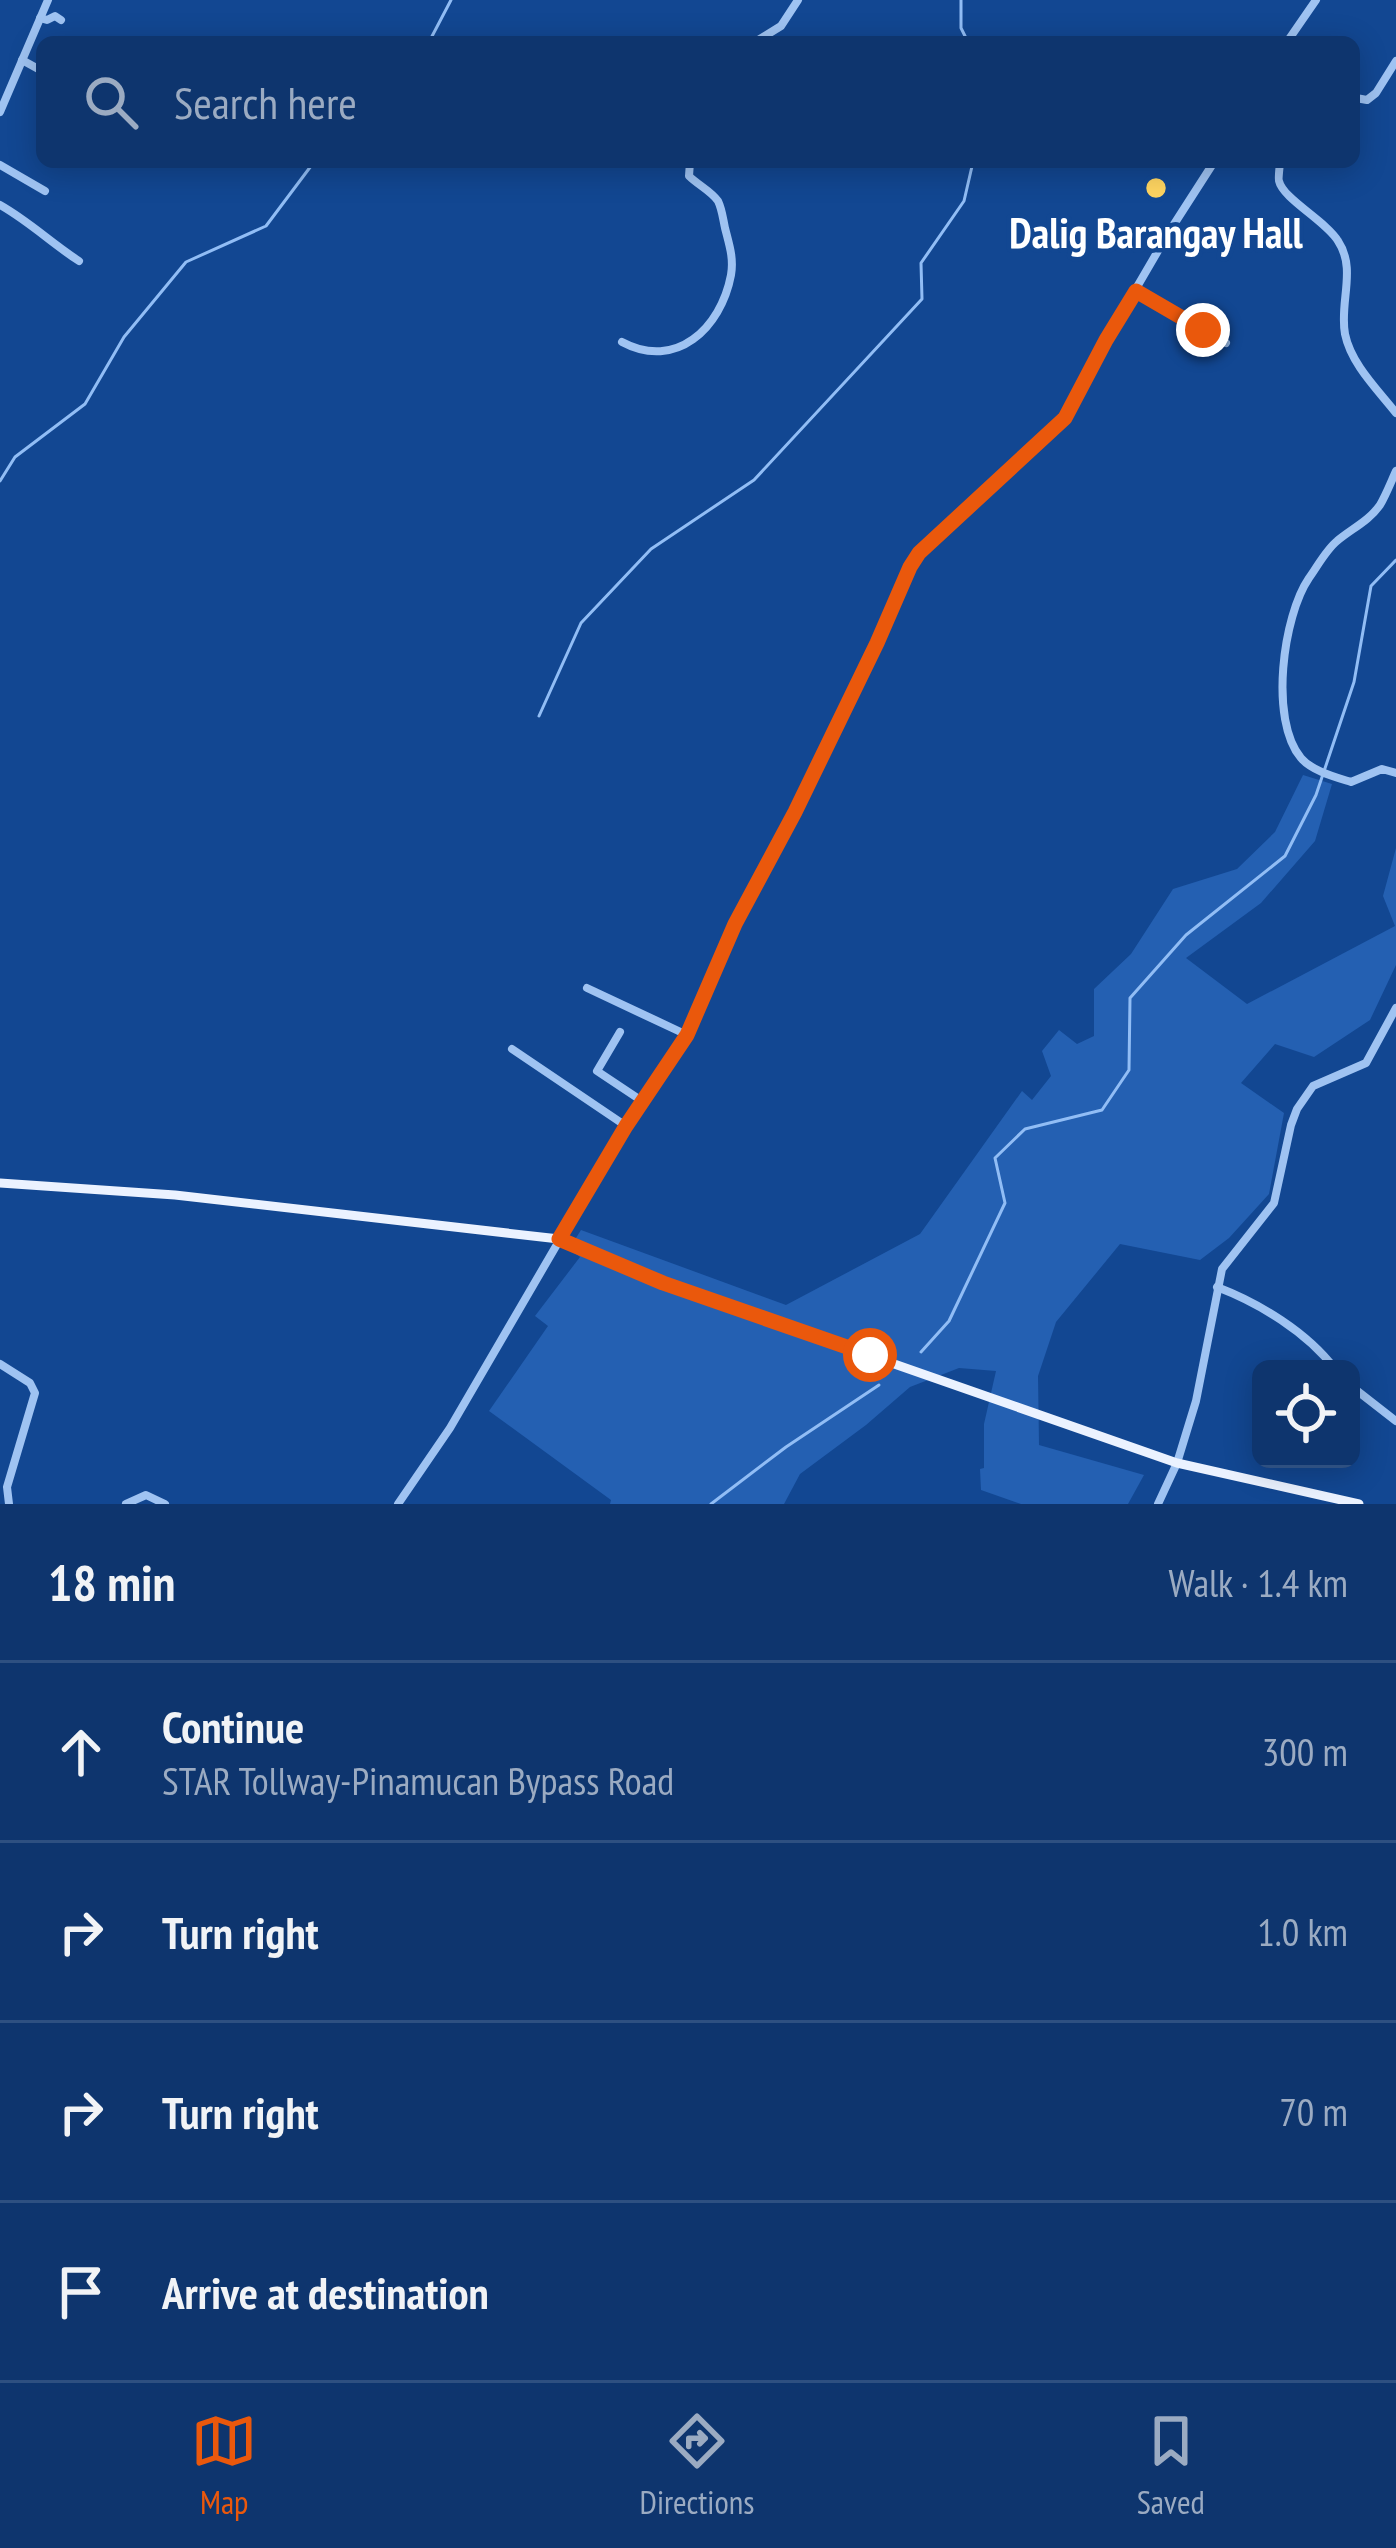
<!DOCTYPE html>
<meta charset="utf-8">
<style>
:root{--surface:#0e356e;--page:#173d73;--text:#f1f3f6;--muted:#9babc2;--line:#2e5081;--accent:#ea580c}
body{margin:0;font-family:"PT Sans Narrow",sans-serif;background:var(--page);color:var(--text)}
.controls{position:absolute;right:36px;bottom:36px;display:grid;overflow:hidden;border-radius:18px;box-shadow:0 6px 30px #0003}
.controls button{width:108px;height:108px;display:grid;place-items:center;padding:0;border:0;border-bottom:3px solid var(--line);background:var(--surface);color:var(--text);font:60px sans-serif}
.stop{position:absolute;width:36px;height:36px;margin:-27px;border:9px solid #ea580c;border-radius:50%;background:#fff}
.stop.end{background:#ea580c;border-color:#fff;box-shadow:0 3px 12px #0008}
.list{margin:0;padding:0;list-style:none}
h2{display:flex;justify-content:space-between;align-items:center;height:156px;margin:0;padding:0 48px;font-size:51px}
h2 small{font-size:39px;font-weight:400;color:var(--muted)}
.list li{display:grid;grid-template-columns:78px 1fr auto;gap:36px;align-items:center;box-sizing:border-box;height:180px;padding:0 48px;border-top:3px solid var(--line)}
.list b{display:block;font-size:45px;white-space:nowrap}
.list p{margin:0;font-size:39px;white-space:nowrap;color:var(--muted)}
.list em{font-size:39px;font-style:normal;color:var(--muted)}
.icon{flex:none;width:66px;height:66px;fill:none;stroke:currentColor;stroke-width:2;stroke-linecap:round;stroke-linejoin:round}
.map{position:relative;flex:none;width:1396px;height:1504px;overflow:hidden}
.search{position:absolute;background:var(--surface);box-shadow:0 6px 30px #0003;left:36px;right:36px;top:36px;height:132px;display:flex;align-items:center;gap:30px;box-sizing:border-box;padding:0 42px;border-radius:18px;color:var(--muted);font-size:45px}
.sheet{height:876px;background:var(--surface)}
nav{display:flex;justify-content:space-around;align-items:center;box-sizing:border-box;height:168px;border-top:3px solid var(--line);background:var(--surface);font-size:33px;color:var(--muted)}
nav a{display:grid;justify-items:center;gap:6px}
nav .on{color:var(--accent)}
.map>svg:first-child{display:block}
.green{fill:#2460b2}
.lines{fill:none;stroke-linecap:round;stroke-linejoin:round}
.stream{stroke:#91bdf5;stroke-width:3}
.minor{stroke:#9fc3f2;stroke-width:8}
.major{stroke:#ebf2ff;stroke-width:9}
.route{stroke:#ea580c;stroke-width:15}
.poi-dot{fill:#ffd561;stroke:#124792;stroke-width:4.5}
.labels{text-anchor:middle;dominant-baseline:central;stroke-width:9;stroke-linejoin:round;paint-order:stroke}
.poi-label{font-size:42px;font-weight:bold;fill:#fff;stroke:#124792}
</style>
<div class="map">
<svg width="1396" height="1504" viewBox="0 0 1396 1504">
<rect width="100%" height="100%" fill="#124792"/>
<polygon class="green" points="1303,775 1332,784 1315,841 1261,903 1186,958 1247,1004 1395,926 1383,896 1396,848 1396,965 1370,1020 1314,1057 1275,1044 1241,1083 1284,1113 1269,1194 1229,1238 1200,1260 1120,1244 1056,1322 1038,1376 1039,1445 1144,1475 1128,1504 1021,1504 981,1490 980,1469 984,1468 984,1424 996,1371 959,1368 910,1387 866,1425 800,1474 784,1504 610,1504 611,1500 489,1411 548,1326 535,1316 580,1257 569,1249 581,1230 786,1305 920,1234 1022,1091 1032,1100 1051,1076 1042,1051 1059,1030 1077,1044 1094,1036 1094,989 1131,954 1173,889 1237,869 1275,832"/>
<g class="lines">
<g class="stream">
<polyline points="961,0 961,28 968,42"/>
<polyline points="429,42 451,0"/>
<polyline points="0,481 15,457 85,404 124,337 186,262 266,226 314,162"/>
<polyline points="539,716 581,623 651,549 754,480 922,299 921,263 964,201 973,162"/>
<polyline points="921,1352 949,1321 1005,1203 995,1158 1025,1129 1102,1110 1129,1070 1130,998 1186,935 1285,856 1316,795 1354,682 1371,586 1396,560"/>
<polyline points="711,1504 786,1447 879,1385"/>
</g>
<g class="minor">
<polyline points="40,18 47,20 55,16 61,20"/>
<polyline points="755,42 781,26 798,0"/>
<polyline points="1287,42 1316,0"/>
<polyline points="22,60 42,71"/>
<polyline points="1356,98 1367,100 1376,93 1396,61"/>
<polyline points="0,112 48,0"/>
<path d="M1280 162C1280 164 1278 179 1279 181 1283 199 1326 221 1338 241 1357 269 1339 303 1345 334 1351 364 1378 390 1396 413"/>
<polyline points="0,165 45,191"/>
<path d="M0 205C30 222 51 243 79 261"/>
<polyline points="1136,291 1226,343"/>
<path d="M622 342C676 371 721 328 731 275 734 258 729 244 725 228 723 219 722 209 718 201 711 191 698 185 689 176L690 162"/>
<path d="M1396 471C1391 482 1386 495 1380 505 1369 521 1351 529 1337 541 1326 550 1317 567 1309 578 1283 616 1269 720 1301 758 1312 771 1335 777 1351 782L1382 769 1396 773"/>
<polyline points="587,988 687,1035"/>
<polyline points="620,1032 597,1071 642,1101"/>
<polyline points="512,1049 626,1126"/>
<path d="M1217 1287C1259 1303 1307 1332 1335 1369"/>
<polyline points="0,1364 30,1383 35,1393 7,1487 9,1504"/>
<polyline points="1351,1386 1396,1421"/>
<polyline points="126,1504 146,1495 165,1504"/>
<polyline points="398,1504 450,1428 626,1126 687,1035 735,924 795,812 877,643 910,567 934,538 1065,418 1106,340 1169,232 1214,162"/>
<polyline points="1158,1504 1177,1463 1196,1401 1222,1269 1274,1203 1291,1125 1297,1109 1313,1086 1366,1063 1396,1008"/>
</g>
<polyline class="major" points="0,1183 175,1195 559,1239 663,1283 1177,1463 1359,1504"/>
</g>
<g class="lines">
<polyline class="route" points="870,1355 663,1283 559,1239 626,1126 687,1035 735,924 795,812 877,643 910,567 919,553 1065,418 1106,340 1136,291 1203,330"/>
</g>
<circle class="poi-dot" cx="1156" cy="188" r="12"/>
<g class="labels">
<g class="poi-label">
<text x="1156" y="232">Dalig Barangay Hall</text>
</g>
</g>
</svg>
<div class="controls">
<button><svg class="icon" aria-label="locate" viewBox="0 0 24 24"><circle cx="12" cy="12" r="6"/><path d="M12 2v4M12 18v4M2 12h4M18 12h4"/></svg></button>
</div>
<div class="stop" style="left:870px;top:1355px"></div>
<div class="stop end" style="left:1203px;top:330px"></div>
<div class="search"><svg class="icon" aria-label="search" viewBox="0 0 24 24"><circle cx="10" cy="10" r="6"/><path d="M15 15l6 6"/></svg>Search here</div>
</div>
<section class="sheet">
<h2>18 min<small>Walk · 1.4 km</small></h2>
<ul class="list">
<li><svg class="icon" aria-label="ahead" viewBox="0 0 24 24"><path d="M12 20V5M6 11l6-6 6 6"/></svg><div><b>Continue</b><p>STAR Tollway-Pinamucan Bypass Road</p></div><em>300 m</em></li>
<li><svg class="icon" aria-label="right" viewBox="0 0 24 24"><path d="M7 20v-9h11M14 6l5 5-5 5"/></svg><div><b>Turn right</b></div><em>1.0 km</em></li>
<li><svg class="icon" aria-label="right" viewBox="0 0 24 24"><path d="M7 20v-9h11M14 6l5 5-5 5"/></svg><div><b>Turn right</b></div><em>70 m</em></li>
<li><svg class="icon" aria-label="arrive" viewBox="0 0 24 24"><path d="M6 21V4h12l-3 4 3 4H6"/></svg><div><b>Arrive at destination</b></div></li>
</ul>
</section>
<nav>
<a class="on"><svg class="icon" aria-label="map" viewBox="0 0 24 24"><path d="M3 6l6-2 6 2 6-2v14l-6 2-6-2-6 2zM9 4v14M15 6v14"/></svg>Map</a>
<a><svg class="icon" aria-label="directions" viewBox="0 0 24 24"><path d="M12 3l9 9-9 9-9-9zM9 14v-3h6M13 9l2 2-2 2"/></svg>Directions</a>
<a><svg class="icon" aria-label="saved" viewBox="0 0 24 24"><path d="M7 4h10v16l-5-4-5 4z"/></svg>Saved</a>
</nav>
